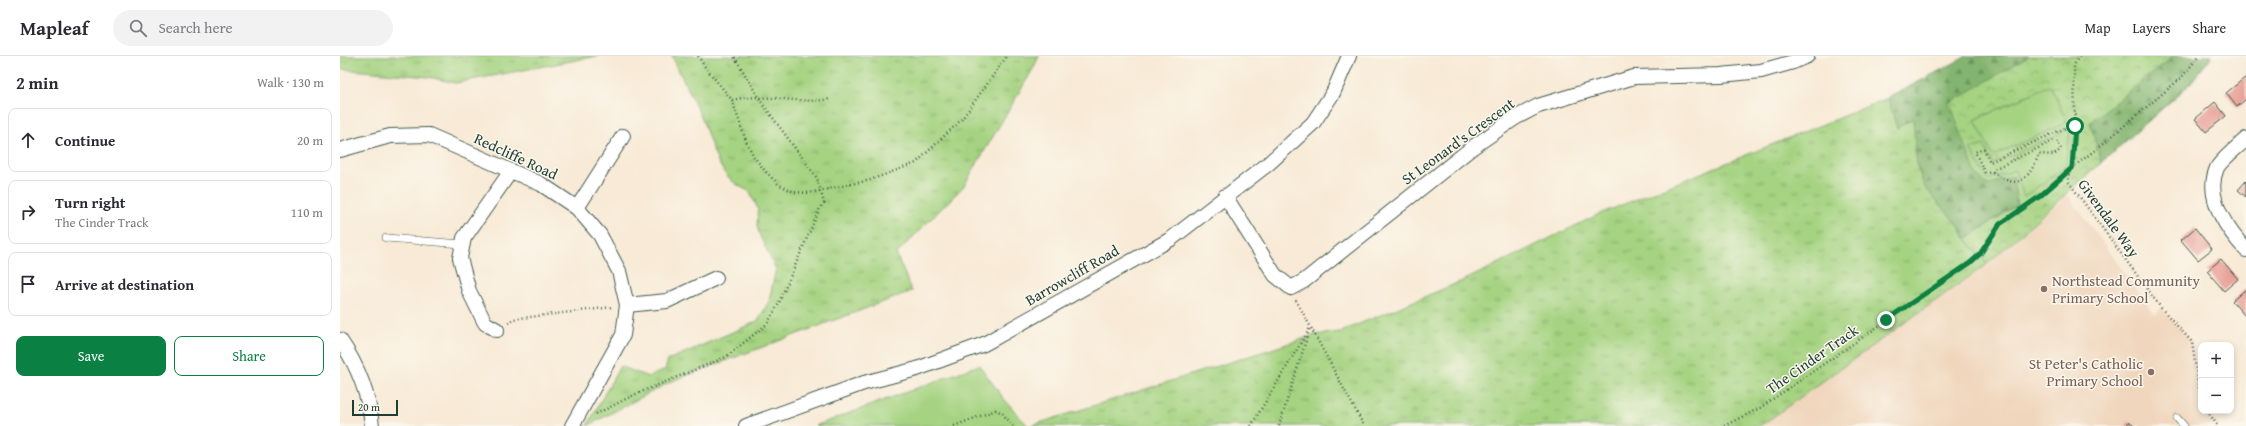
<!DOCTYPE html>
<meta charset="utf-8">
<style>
:root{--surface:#fff;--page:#f2f2f3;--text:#2b2b33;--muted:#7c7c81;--line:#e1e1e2;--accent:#0b8043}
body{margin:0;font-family:"Gentium Book Plus",serif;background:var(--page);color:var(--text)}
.controls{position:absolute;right:12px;bottom:12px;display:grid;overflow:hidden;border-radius:8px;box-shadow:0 2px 6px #0003}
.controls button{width:36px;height:36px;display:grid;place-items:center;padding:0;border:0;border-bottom:1px solid var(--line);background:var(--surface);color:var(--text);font:20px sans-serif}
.scale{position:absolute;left:12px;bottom:10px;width:46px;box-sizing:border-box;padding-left:4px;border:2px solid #1f3d34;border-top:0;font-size:11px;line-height:14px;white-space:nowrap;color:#1f3d34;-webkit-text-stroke:3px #fbf7ec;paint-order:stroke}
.stop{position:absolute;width:12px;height:12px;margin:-9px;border:3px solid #0b8043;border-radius:50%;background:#fff}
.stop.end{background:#0b8043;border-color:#fff;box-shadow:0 1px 4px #0008}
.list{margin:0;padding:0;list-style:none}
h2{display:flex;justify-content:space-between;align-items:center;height:52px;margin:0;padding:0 16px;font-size:17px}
h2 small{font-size:13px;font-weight:400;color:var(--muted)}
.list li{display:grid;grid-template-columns:26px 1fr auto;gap:12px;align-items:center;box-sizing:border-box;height:64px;margin:0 8px 8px;padding:0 8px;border:1px solid var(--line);border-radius:8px}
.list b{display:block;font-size:15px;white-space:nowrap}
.list p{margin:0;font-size:13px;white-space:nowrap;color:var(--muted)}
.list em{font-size:13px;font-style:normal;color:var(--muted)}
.actions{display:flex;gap:8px;padding:12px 16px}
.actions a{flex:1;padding:9px 0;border:1px solid var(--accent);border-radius:8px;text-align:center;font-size:14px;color:var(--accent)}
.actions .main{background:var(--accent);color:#fff}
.icon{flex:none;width:22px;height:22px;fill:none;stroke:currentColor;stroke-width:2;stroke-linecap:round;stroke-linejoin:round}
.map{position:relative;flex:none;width:1906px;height:370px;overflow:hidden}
header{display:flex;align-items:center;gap:24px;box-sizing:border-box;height:56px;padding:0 20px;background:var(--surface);border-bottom:1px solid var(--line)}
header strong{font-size:19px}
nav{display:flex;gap:22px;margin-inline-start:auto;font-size:14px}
.search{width:280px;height:36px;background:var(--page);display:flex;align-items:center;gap:10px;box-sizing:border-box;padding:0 14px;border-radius:22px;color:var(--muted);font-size:15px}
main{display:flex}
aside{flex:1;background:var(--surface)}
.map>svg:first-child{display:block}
.built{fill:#f0d6bc}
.grass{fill:url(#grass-tufts);stroke:#62885a}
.forest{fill:url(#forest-firs);stroke:#527952}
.park{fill:url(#park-crowns);stroke:#62885a}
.garden{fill:#a5d381;stroke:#62885a}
.building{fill:#e79a92}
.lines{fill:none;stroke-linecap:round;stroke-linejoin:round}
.service-casing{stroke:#40574c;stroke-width:8}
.minor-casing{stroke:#40574c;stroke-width:16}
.path{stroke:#40574c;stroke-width:2.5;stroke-dasharray:1 3;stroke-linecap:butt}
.service{stroke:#fff;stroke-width:7}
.minor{stroke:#fff;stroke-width:14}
.route{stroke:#0b8043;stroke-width:5}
.education-dot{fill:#8d6e63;stroke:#fbf7ec;stroke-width:1.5}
.labels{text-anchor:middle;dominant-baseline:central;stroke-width:3;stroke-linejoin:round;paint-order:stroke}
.street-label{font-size:15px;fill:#1f3d34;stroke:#fbf7ec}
.education-label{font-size:15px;fill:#785e54;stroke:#fbf7ec;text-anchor:start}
</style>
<header>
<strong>Mapleaf</strong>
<div class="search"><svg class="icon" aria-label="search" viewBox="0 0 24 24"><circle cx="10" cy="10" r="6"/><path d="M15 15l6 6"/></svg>Search here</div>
<nav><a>Map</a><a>Layers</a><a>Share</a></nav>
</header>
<main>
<aside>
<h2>2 min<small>Walk · 130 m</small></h2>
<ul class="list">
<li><svg class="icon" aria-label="ahead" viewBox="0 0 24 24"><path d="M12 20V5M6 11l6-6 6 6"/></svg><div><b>Continue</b></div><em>20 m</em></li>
<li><svg class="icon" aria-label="right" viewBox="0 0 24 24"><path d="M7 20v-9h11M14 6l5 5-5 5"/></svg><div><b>Turn right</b><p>The Cinder Track</p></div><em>110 m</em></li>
<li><svg class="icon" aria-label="arrive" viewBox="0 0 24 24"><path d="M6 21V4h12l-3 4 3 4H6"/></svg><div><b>Arrive at destination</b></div></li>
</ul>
<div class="actions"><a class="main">Save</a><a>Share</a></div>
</aside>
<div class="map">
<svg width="1906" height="370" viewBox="0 0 1906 370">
<defs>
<pattern id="grass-tufts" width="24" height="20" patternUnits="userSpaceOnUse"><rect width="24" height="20" fill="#a5d381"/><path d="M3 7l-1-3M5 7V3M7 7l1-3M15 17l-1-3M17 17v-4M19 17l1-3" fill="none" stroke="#86ac6a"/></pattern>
<pattern id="forest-firs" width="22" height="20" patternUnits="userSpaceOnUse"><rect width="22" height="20" fill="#84b56f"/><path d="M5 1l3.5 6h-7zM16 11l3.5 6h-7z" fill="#6b945c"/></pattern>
<pattern id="park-crowns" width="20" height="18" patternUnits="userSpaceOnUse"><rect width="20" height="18" fill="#a5d381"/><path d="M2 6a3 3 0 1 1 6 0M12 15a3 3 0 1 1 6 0" fill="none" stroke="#86ac6a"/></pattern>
</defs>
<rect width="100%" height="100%" fill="#fbf7ec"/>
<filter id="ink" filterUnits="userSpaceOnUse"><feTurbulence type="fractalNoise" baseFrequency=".025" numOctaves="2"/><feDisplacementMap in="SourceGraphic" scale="8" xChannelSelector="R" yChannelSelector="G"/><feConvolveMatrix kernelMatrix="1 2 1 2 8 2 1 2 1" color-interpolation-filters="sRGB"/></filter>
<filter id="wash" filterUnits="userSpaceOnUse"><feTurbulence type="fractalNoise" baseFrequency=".012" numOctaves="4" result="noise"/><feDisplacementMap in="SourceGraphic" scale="16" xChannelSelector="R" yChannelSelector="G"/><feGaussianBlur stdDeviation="0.9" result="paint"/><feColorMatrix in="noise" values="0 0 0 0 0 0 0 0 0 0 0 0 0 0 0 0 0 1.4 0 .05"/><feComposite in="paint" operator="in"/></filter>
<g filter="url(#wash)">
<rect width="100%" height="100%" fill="#f8ead6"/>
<polygon class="built" points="1728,139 1815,259 1821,252 1852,286 1861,355 1867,355 1878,370 1420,370 1647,208"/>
<g class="grass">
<polygon points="0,0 258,0 115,27 89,21 0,13"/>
<path d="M332 0H699L693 13 623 131 556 198 572 235 332 325 247 370 280 310 308 321 325 314 328 304 418 265 429 245 436 213 420 180 417 170 418 153 409 135C376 122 373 89 361 61 352 40 341 20 332 0Z"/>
<polygon points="1548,42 1557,72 1573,61 1577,110 1618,169 1626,183 1647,208 1420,370 690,370 975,279 1000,276 1127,223 1257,159"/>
</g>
<g class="forest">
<polygon points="1627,0 1689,0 1680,5 1647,129 1673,119 1677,148 1626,183 1618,169 1584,130 1577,110 1573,62 1557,72 1548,42"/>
<polygon points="1834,0 1872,0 1848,30 1761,107 1750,66"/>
</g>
<polygon class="park" points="1689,0 1834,0 1750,66 1761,107 1647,208 1626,183 1677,149 1673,120 1647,129 1635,116 1610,47"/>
<g class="garden">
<polygon points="1710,29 1727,66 1653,100 1635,64"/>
<polygon points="1727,74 1730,74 1725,112 1684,140 1675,114 1648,124 1630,93 1644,89 1653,108"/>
<polygon points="639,309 664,343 688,370 475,370"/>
</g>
<g id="blocks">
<g class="building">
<polygon points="1906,21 1906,43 1897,51 1886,37"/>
<polygon points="1875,46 1886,60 1866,76 1855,63"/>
<polygon points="1906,125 1906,141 1898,134"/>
<polygon points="1855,172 1872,193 1858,204 1841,184"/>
<polygon points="1881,203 1898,223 1884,235 1867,215"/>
<polygon points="1906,233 1906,261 1892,245"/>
<polygon points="1789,366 1794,370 1785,370"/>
</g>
</g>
</g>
<g filter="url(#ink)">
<use href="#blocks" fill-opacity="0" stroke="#40574c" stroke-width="1"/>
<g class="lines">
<g class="service-casing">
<g id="service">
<polyline points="46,182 122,188"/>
<polyline points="1837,362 1844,370"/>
</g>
</g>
<g class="minor-casing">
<g id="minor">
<path d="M1906 83C1899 90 1881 104 1877 112 1864 141 1887 173 1906 194"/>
<polyline points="0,94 50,80 89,79 201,128 237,152 260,179 279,215 287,249 283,279 232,370"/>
<polyline points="885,140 935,219 951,232 964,225 1133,91 1175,62 1198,50 1294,21 1381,19 1421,15 1453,6 1467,0"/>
<polyline points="237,152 283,80"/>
<polyline points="287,249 327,245 376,222"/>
<polyline points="157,274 145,267 129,235 120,202 124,182 171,115"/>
<path d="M0 284C18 310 29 339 32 370"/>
<polyline points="406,370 524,327 577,313 644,288 831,183 928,108 973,67 993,37 1009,0"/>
</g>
</g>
<g class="path">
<polyline points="358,0 365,11 392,44 406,85 414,101 426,116 438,128 454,136 469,137 530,124 576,107 622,63 667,0"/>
<path d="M1739 0 1734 9C1734 47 1738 88 1728 125L1821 252 1852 286 1861 347"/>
<path d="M392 44C424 36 457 49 490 43"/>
<path d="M1653 116 1654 113 1713 85 1718 86 1721 93 1714 99 1699 98C1694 110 1686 130 1669 125 1659 122 1656 115 1645 117L1635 96 1644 93 1650 106 1725 72 1735 70"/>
<polyline points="956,244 1024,370"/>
<polyline points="168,267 173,263 273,251"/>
<polyline points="1867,355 1878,370"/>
<polyline points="256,358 296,338 386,301 427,268 438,249 480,152 484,147 477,122 422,47 394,0"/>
<polyline points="614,370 656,354 662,357 673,370"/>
<polyline points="911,370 970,272"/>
<polyline points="939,370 969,275"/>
<polyline points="1384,370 1420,352 1630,207 1640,198 1660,168 1699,141 1732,112 1759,91 1841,22 1859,0"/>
</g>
<use href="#service" class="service"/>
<use href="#minor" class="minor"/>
</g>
</g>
<g class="lines" filter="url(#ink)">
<polyline class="route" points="1546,264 1630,207 1640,198 1660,168 1699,141 1732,112 1735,70"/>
</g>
<g class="education-dot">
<circle cx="1704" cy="233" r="4"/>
<circle cx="1811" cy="316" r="4"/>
</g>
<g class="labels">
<g class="street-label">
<text transform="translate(1118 85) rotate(-36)">St Leonard's Crescent</text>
<text transform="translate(176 100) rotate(25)">Redcliffe Road</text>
<text transform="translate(1769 162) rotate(54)">Givendale Way</text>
<text transform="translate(732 219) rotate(-30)">Barrowcliff Road</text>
<text transform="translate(1472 303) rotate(-35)">The Cinder Track</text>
</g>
<g class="education-label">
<text x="1712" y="224">Northstead Community<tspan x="1712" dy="17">Primary School</tspan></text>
<text x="1803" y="307" text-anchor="end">St Peter's Catholic<tspan x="1803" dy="17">Primary School</tspan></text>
</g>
</g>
</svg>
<div class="controls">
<button>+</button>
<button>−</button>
</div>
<div class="scale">20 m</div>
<div class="stop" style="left:1735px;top:70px"></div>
<div class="stop end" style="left:1546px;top:264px"></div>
</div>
</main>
